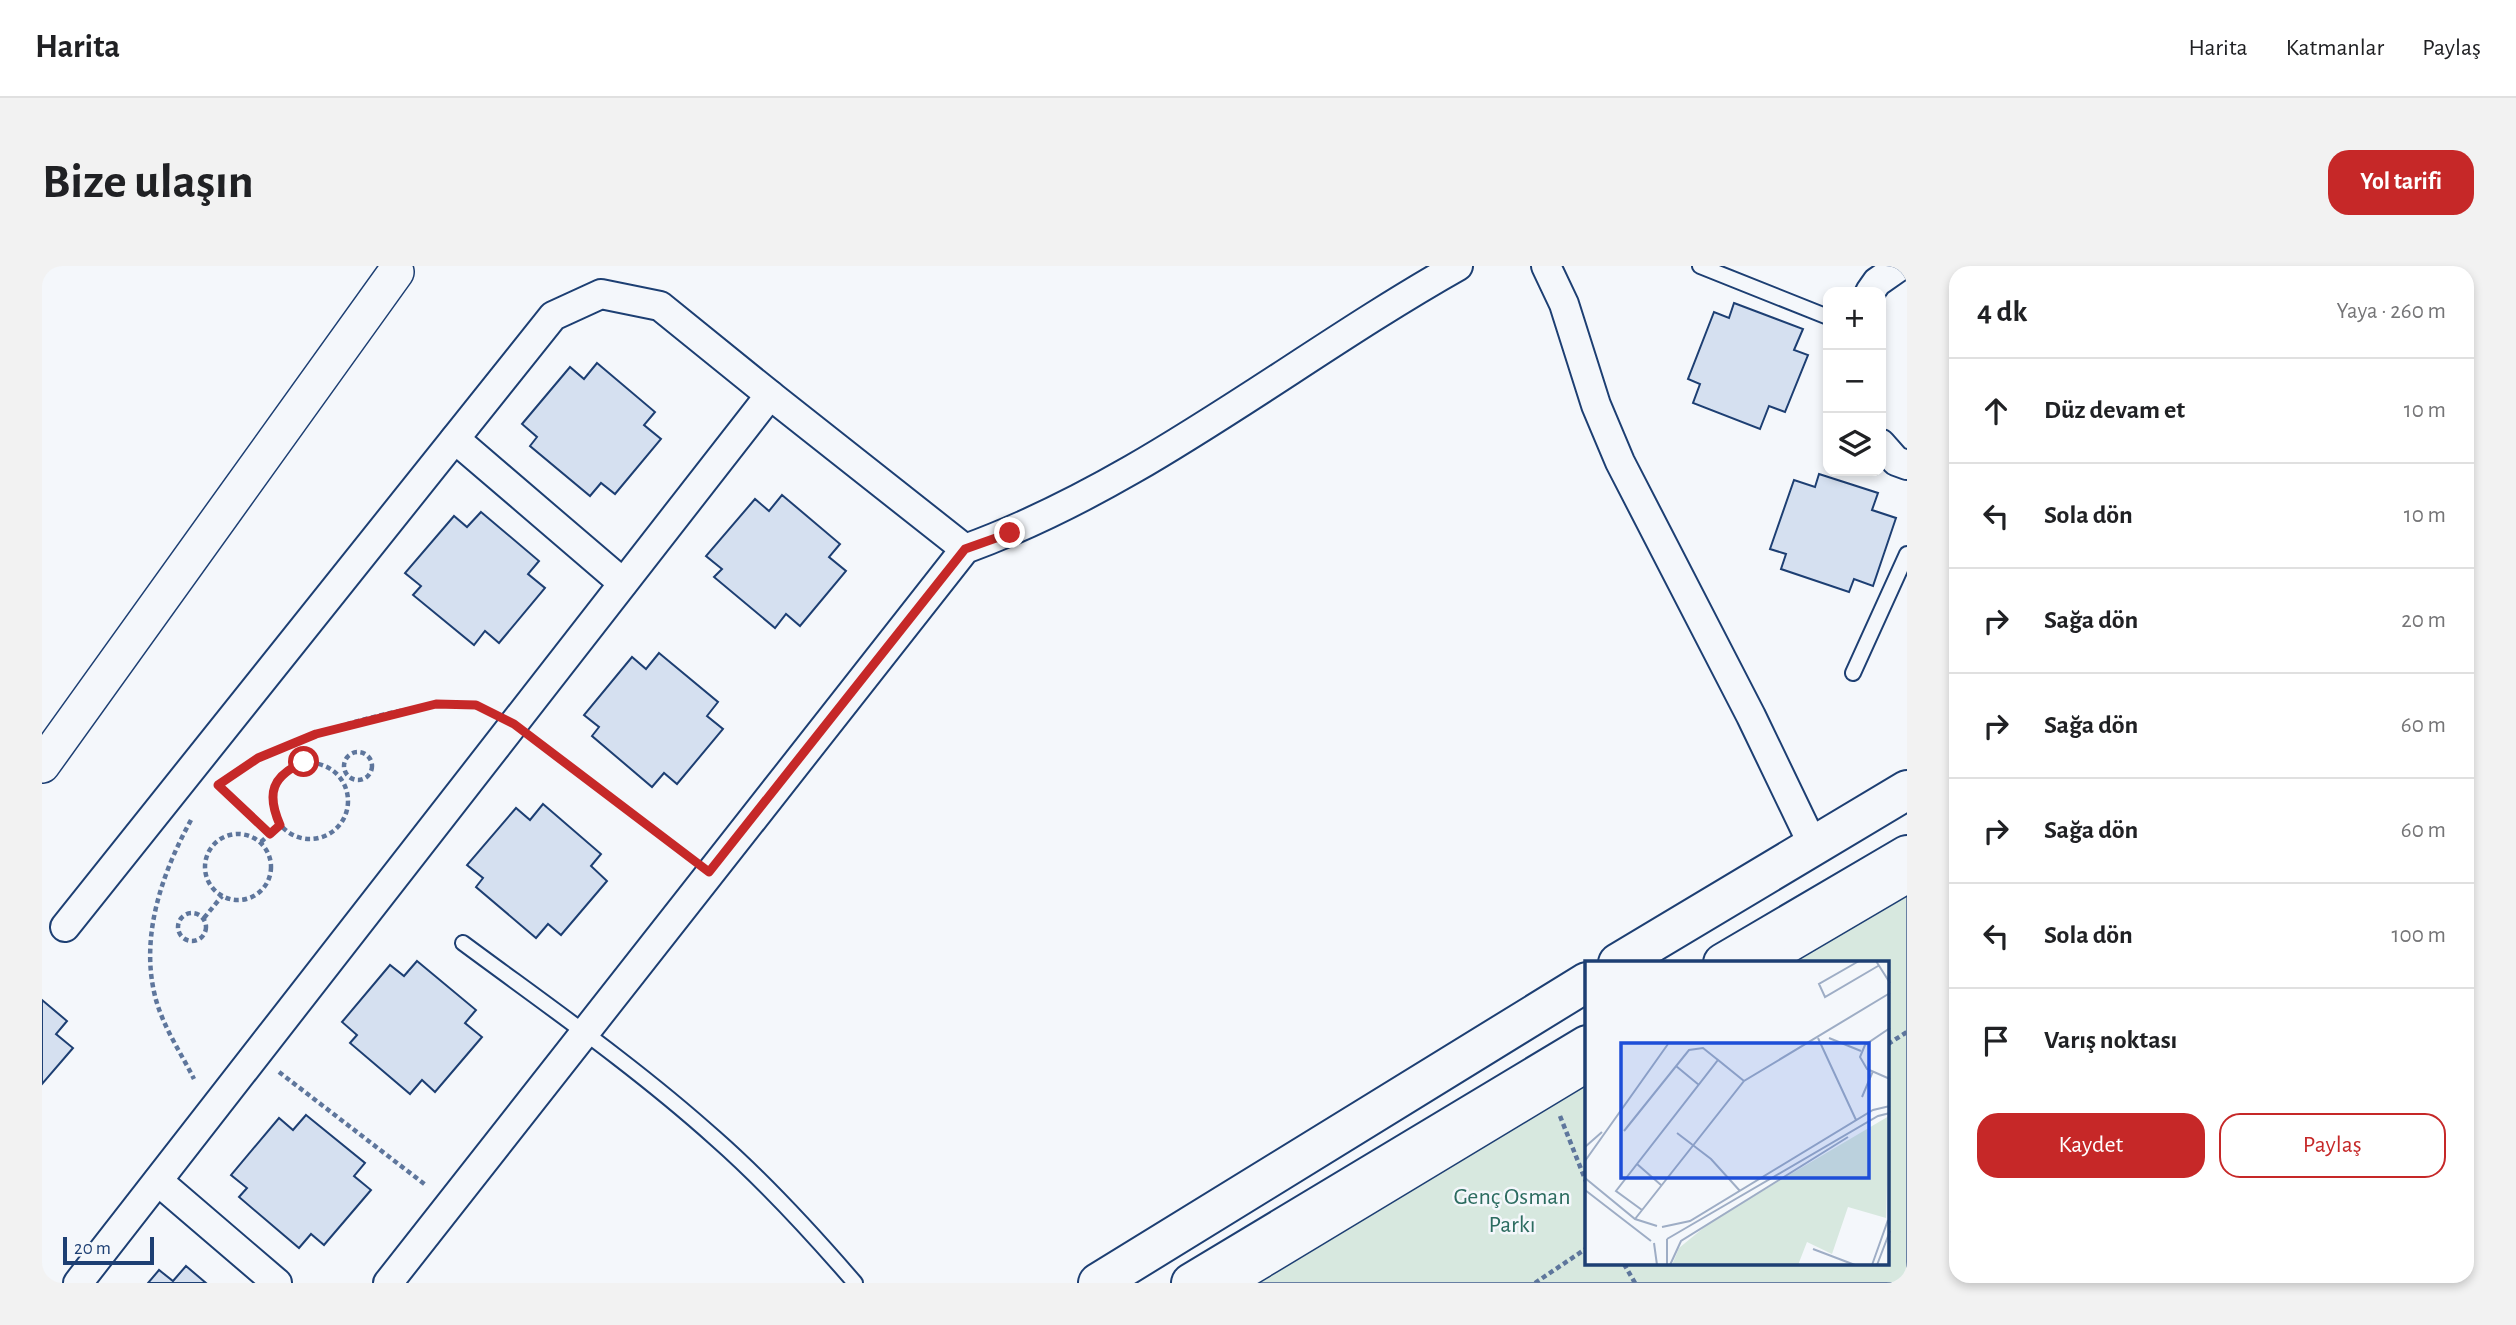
<!DOCTYPE html>
<html lang="tr">
<meta charset="utf-8">
<style>
:root{--surface:#fff;--page:#f2f2f2;--text:#202124;--muted:#757577;--line:#e0e0e0;--accent:#c62828}
body{margin:0;font-family:"Alegreya Sans",sans-serif;background:var(--page);color:var(--text)}
.controls{position:absolute;right:21px;top:21px;display:grid;overflow:hidden;border-radius:14px;box-shadow:0 4px 10px #0003}
.controls button{width:63px;height:63px;display:grid;place-items:center;padding:0;border:0;border-bottom:2px solid var(--line);background:var(--surface);color:var(--text);font:35px sans-serif}
.scale{position:absolute;left:21px;bottom:18px;width:91px;box-sizing:border-box;padding-left:7px;border:4px solid #1d3f73;border-top:0;font-size:19px;line-height:24px;white-space:nowrap;color:#1d3f73;-webkit-text-stroke:5px #f4f7fb;paint-order:stroke}
.stop{position:absolute;width:21px;height:21px;margin:-16px;border:5px solid #c62828;border-radius:50%;background:#fff}
.stop.end{background:#c62828;border-color:#fff;box-shadow:0 2px 7px #0008}
.list{margin:0;padding:0;list-style:none}
h2{display:flex;justify-content:space-between;align-items:center;height:91px;margin:0;padding:0 28px;font-size:30px}
h2 small{font-size:23px;font-weight:400;color:var(--muted)}
.list li{display:grid;grid-template-columns:46px 1fr auto;gap:21px;align-items:center;box-sizing:border-box;height:105px;padding:0 28px;border-top:2px solid var(--line)}
.list b{display:block;font-size:26px;white-space:nowrap}
.list em{font-size:23px;font-style:normal;color:var(--muted)}
.actions{display:flex;gap:14px;padding:21px 28px}
.actions a{flex:1;padding:16px 0;border:2px solid var(--accent);border-radius:21px;text-align:center;font-size:24px;color:var(--accent)}
.actions .main{background:var(--accent);color:#fff}
.icon{flex:none;width:38px;height:38px;fill:none;stroke:currentColor;stroke-width:2;stroke-linecap:round;stroke-linejoin:round}
.map{position:relative;flex:none;width:1865px;height:1017px;overflow:hidden;border-radius:21px}
header{display:flex;align-items:center;gap:42px;box-sizing:border-box;height:98px;padding:0 35px;background:var(--surface);border-bottom:2px solid var(--line)}
header strong{font-size:33px}
nav{display:flex;gap:38px;margin-inline-start:auto;font-size:24px}
.intro{display:flex;align-items:center;justify-content:space-between;box-sizing:border-box;height:168px;padding:0 42px}
h1{margin:0;font-size:49px}
.button{padding:18px 32px;border-radius:21px;background:var(--accent);color:#fff;font-size:24px;font-weight:700}
main{display:flex;gap:42px;padding:0 42px}
aside{flex:1;background:var(--surface);border-radius:21px;box-shadow:0 4px 10px #0003}
.map>svg:first-child{display:block}
.green{fill:#d7e8df;stroke:#687fa3;stroke-width:2}
.building{fill:#d5e0f0;stroke:#1d3f73;stroke-width:2}
.lines{fill:none;stroke-linecap:round;stroke-linejoin:round}
.service-casing{stroke:#1d3f73;stroke-width:18}
.pedestrian-casing{stroke:#1d3f73;stroke-width:24}
.minor-casing{stroke:#1d3f73;stroke-width:32}
.tertiary-casing{stroke:#1d3f73;stroke-width:38}
.secondary-casing{stroke:#1d3f73;stroke-width:42}
.path{stroke:#5e769c;stroke-width:4.5;stroke-dasharray:5 3.5;stroke-linecap:butt}
.service{stroke:#f4f7fb;stroke-width:14}
.pedestrian{stroke:#f4f7fb;stroke-width:21}
.minor{stroke:#f4f7fb;stroke-width:28}
.tertiary{stroke:#f4f7fb;stroke-width:35}
.secondary{stroke:#f4f7fb;stroke-width:38}
.route{stroke:#c62828;stroke-width:9}
.labels{text-anchor:middle;dominant-baseline:central;stroke-width:5;stroke-linejoin:round;paint-order:stroke}
.park-label{font-size:24px;fill:#2c6c60;stroke:#f4f7fb}
.inset-road{fill:none;stroke:#9eadc5;stroke-width:2}
.view{fill:#1d4ed8;fill-opacity:0.15;stroke:#1d4ed8;stroke-width:3.5}
.inset-edge{fill:none;stroke:#1d3f73;stroke-width:3.5}
</style>
<header>
<strong>Harita</strong>
<nav><a>Harita</a><a>Katmanlar</a><a>Paylaş</a></nav>
</header>
<div class="intro"><h1>Bize ulaşın</h1><a class="button">Yol tarifi</a></div>
<main>
<div class="map">
<svg width="1865" height="1017" viewBox="0 0 1865 1017">
<rect width="100%" height="100%" fill="#f4f7fb"/>
<polygon class="green" points="1865,622 1865,1017 1213,1017 1545,815 1545,998 1846,998 1846,697 1740,697"/>
<g class="building">
<polygon points="1692,37 1761,63 1752,84 1766,89 1743,146 1727,140 1718,163 1651,137 1658,118 1646,113 1672,46 1687,52"/>
<polygon points="555,97 613,146 602,159 619,173 573,228 559,217 548,230 488,180 495,171 480,158 528,101 542,113"/>
<polygon points="1777,208 1836,227 1830,244 1854,252 1831,320 1812,313 1807,326 1739,303 1744,288 1728,283 1752,214 1773,221"/>
<polygon points="740,229 798,278 787,291 804,305 758,360 744,348 733,362 672,311 680,303 664,290 713,233 727,245"/>
<polygon points="439,246 497,295 486,308 503,322 457,377 443,365 432,379 371,329 379,320 363,307 412,250 425,261"/>
<polygon points="617,387 676,436 665,450 681,463 635,518 622,507 610,521 550,470 557,461 542,449 590,391 604,403"/>
<polygon points="501,538 559,588 549,600 565,615 519,669 506,658 494,672 434,621 441,612 425,599 474,542 488,554"/>
<polygon points="375,695 434,744 423,757 440,771 393,826 380,814 368,828 308,777 315,769 300,756 348,699 362,710"/>
<polygon points="0,734 25,755 14,768 31,782 0,818"/>
<polygon points="264,849 323,897 312,910 329,924 282,979 269,968 257,982 197,931 205,922 189,909 237,852 251,864"/>
<polygon points="144,1000 164,1017 106,1017 117,1004 131,1015"/>
</g>
<g class="lines">
<g class="service-casing">
<g id="service">
<polyline points="1658,0 1786,51"/>
<polyline points="1811,407 1865,288"/>
<path d="M421 677C506 740 594 801 673 872 723 916 769 966 813 1017"/>
</g>
</g>
<g class="pedestrian-casing">
<g id="pedestrian">
<polyline points="1729,697 1865,617"/>
<polyline points="1195,1017 1545,806"/>
</g>
</g>
<g class="minor-casing">
<g id="minor">
<polyline points="1504,0 1522,38 1554,139 1578,196 1709,450 1771,579"/>
<polyline points="1828,26 1835,16 1858,0"/>
<polyline points="413,173 581,317"/>
<polyline points="1839,178 1854,195 1865,199"/>
<polyline points="23,661 511,50 559,28 618,40 728,129"/>
<polyline points="116,915 235,1017"/>
<polyline points="36,1017 728,129 923,283"/>
<path d="M346 1017 923 283C1102 218 1251 93 1416 0"/>
</g>
</g>
<g class="tertiary-casing">
<polyline id="tertiary" points="0,499 354,6"/>
</g>
<g class="secondary-casing">
<g id="secondary">
<polyline points="1576,697 1865,524"/>
<polyline points="1681,697 1865,589"/>
<polyline points="1056,1017 1545,716"/>
<polyline points="1149,1017 1545,779"/>
</g>
</g>
<g class="path">
<polyline points="494,475 645,591"/>
<circle cx="316" cy="500" r="14"/>
<circle cx="268" cy="535" r="38"/>
<polyline points="175,519 228,568"/>
<path d="M175 520C188 511 201 501 215 493 258 469 402 422 445 445"/>
<path d="M149 554C120 607 98 670 113 730 120 759 139 787 152 813"/>
<circle cx="196" cy="601" r="33"/>
<polyline points="219,576 238,559"/>
<circle cx="150" cy="661" r="14"/>
<polyline points="162,652 180,630"/>
<polyline points="1846,778 1865,766"/>
<polyline points="237,806 385,920"/>
<polyline points="1518,850 1545,918"/>
<polyline points="1582,998 1593,1017"/>
<polyline points="1493,1017 1545,982"/>
</g>
<use href="#service" class="service"/>
<use href="#pedestrian" class="pedestrian"/>
<use href="#minor" class="minor"/>
<use href="#tertiary" class="tertiary"/>
<use href="#secondary" class="secondary"/>
</g>
<g class="lines">
<path class="route" d="M262 496C230 510 224 527 238 559L228 568 176 519 216 492 274 468 394 438 434 439 472 458 667 606 923 283 968 267"/>
</g>
<g class="labels">
<g class="park-label">
<text x="1470" y="931">Genç Osman<tspan x="1470" dy="28">Parkı</tspan></text>
</g>
</g>
<g transform="translate(1543 695)">
<rect width="304" height="304" fill="#f4f7fb"/>
<path d="M304 155 301 257 263 246 247 293 222 281 213 304H87L94 287 128 259Z" fill="#d7e8df"/>
<path class="inset-road" d="M274 0 234 23 240 36 293 5M291 0 305 22M305 67 280 84 275 96 282 108 305 118M233 77 271 159M244 77 276 90M91 105 114 124M277 136 288 110M39 170 104 89 118 87 133 99M92 172 126 198 155 230M0 186 17 171M0 200 83 83M52 203 76 224M0 217 50 258 72 265M0 229 66 280M57 249 31 230 133 99 159 120M50 258 159 120 305 32M77 266 105 260 288 149 305 145M82 278 293 155 305 152M69 282 72 304M228 288 270 304M82 304V278M85 304 96 280 263 176M287 304 303 259M292 304 305 270"/>
<path class="view" d="M36 82H284V217H36Z"/>
<rect width="304" height="304" class="inset-edge"/>
</g>
</svg>
<div class="controls">
<button>+</button>
<button>−</button>
<button><svg class="icon" aria-label="layers" viewBox="0 0 24 24"><path d="M12 4l9 5-9 5-9-5zM3 14l9 5 9-5"/></svg></button>
</div>
<div class="scale">20 m</div>
<div class="stop" style="left:262px;top:496px"></div>
<div class="stop end" style="left:968px;top:267px"></div>
</div>
<aside>
<h2>4 dk<small>Yaya · 260 m</small></h2>
<ul class="list">
<li><svg class="icon" aria-label="ahead" viewBox="0 0 24 24"><path d="M12 20V5M6 11l6-6 6 6"/></svg><div><b>Düz devam et</b></div><em>10 m</em></li>
<li><svg class="icon" aria-label="left" viewBox="0 0 24 24"><path d="M17 20v-9H6M10 6l-5 5 5 5"/></svg><div><b>Sola dön</b></div><em>10 m</em></li>
<li><svg class="icon" aria-label="right" viewBox="0 0 24 24"><path d="M7 20v-9h11M14 6l5 5-5 5"/></svg><div><b>Sağa dön</b></div><em>20 m</em></li>
<li><svg class="icon" aria-label="right" viewBox="0 0 24 24"><path d="M7 20v-9h11M14 6l5 5-5 5"/></svg><div><b>Sağa dön</b></div><em>60 m</em></li>
<li><svg class="icon" aria-label="right" viewBox="0 0 24 24"><path d="M7 20v-9h11M14 6l5 5-5 5"/></svg><div><b>Sağa dön</b></div><em>60 m</em></li>
<li><svg class="icon" aria-label="left" viewBox="0 0 24 24"><path d="M17 20v-9H6M10 6l-5 5 5 5"/></svg><div><b>Sola dön</b></div><em>100 m</em></li>
<li><svg class="icon" aria-label="arrive" viewBox="0 0 24 24"><path d="M6 21V4h12l-3 4 3 4H6"/></svg><div><b>Varış noktası</b></div></li>
</ul>
<div class="actions"><a class="main">Kaydet</a><a>Paylaş</a></div>
</aside>
</main>
